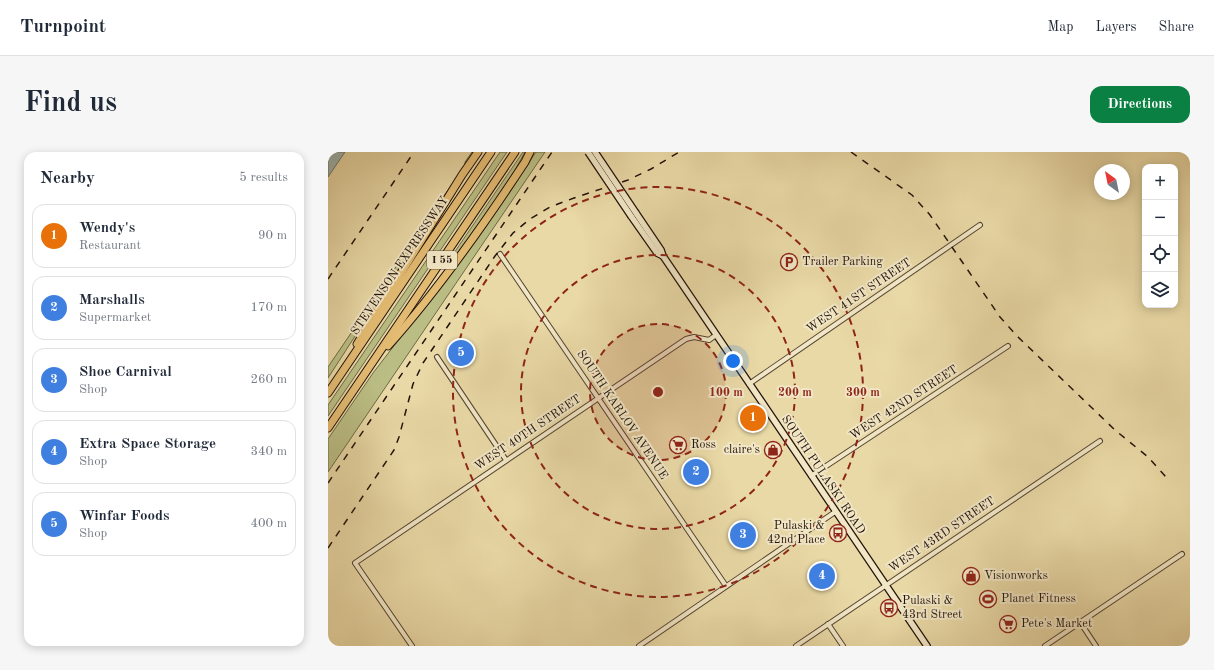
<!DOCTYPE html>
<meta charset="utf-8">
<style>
:root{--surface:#fff;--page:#f6f6f7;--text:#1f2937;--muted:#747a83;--line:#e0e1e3;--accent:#0b8043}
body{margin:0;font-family:"Old Standard TT",serif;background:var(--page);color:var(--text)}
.controls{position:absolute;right:12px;top:12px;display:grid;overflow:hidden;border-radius:8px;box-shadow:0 2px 10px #0003}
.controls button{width:36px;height:36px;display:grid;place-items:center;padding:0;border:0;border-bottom:1px solid var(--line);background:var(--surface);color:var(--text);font:20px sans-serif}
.compass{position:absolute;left:766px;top:12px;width:36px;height:36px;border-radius:50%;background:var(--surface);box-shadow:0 2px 10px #0003;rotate:327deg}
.you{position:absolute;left:405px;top:209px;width:14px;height:14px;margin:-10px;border:3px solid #fff;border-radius:50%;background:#1a73e8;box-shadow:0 0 0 6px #1a73e833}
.badge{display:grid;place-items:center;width:26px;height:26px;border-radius:50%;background:var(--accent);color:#fff;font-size:13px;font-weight:700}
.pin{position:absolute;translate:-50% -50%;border:2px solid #fff;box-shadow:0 1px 4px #0006}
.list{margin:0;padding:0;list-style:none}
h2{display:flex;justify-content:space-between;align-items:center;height:52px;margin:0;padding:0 16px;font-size:17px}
h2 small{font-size:13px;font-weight:400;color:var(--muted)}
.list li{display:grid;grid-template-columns:26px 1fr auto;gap:12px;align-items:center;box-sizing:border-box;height:64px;margin:0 8px 8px;padding:0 8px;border:1px solid var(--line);border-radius:12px}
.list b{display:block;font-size:15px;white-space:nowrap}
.list p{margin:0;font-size:13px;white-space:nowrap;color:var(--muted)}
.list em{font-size:13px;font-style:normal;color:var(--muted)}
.icon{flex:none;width:22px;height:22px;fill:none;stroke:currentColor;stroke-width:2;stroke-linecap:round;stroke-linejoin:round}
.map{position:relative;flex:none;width:862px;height:494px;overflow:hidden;border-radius:12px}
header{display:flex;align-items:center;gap:24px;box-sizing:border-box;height:56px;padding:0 20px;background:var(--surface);border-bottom:1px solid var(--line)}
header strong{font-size:19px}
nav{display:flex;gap:22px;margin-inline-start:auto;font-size:14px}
.intro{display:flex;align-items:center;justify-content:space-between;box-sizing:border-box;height:96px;padding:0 24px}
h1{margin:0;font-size:28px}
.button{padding:10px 18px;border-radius:12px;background:var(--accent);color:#fff;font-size:14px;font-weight:700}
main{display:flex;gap:24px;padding:0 24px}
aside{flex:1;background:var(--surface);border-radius:12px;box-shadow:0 2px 10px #0003}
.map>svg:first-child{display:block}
.green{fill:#babe84;stroke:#6e6847}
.water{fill:#9db7b3;stroke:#6c756f}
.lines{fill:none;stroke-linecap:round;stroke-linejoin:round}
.street-casing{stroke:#544431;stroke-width:6}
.secondary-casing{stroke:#22120a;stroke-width:8}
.highway-casing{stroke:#22120a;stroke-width:9}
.street{stroke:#f1e6c5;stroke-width:4}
.secondary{stroke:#f1e6c5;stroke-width:5.5}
.highway{stroke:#e4bc73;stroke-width:7}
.rail{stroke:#22120a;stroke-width:1.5;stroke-dasharray:7 7;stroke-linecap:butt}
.secondary-bridge-casing{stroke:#22120a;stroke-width:8;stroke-linecap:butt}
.secondary-bridge{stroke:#f1e6c5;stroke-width:5.5}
.ring{fill:none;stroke:#8f2418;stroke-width:2;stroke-dasharray:7 5}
.labels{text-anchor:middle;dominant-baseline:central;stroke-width:4;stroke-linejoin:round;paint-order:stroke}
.shield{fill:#f1e6c5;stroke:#605242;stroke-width:1}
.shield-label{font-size:11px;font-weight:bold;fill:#22120a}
.poi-label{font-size:12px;fill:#22120a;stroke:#f1e6c5;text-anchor:start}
.street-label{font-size:12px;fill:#22120a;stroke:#f1e6c5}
.centre{fill:#8f2418;stroke:#f1e6c5;stroke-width:2}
.ring-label{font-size:12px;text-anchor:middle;font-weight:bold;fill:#8f2418;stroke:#f1e6c5;stroke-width:4;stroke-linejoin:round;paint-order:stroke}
</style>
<header>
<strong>Turnpoint</strong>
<nav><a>Map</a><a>Layers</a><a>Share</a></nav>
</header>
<div class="intro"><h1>Find us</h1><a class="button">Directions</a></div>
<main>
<aside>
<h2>Nearby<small>5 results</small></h2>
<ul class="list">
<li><span class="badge" style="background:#e8710a">1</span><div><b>Wendy's</b><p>Restaurant</p></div><em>90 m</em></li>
<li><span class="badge" style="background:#3f7fe0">2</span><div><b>Marshalls</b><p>Supermarket</p></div><em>170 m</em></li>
<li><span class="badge" style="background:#3f7fe0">3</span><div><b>Shoe Carnival</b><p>Shop</p></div><em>260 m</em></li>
<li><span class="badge" style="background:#3f7fe0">4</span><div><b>Extra Space Storage</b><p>Shop</p></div><em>340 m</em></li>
<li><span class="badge" style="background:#3f7fe0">5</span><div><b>Winfar Foods</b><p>Shop</p></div><em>400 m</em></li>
</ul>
</aside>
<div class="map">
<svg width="862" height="494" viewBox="0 0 862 494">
<rect width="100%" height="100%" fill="#e9d9a6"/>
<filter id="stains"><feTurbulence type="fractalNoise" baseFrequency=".005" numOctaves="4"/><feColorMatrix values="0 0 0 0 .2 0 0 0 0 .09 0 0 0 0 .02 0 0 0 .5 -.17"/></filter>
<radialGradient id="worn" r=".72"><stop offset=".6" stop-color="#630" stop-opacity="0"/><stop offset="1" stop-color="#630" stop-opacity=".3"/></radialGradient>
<g class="green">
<polygon points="144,0 146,0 0,226 0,215 137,13 137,10"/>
<polygon points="172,0 179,0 0,264 0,253"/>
<polygon points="195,0 197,0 182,27 130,103 116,120 128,98"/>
<polygon points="208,0 217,0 0,320 0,287 45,221 156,77"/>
</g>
<polygon class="water" points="0,0 17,0 0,25"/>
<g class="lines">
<g class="street-casing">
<g id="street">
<polyline points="172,102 398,434"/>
<polyline points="109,205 178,308"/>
<polyline points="421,232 652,73"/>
<polyline points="483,324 680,194"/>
<polyline points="752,470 768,494"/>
<polyline points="500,472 515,494"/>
<polyline points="84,494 27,411 358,187 366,185 381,188 388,183"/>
<polyline points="311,494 507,360"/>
<polyline points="468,494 772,289"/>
<polyline points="717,494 854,402"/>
</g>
</g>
<g class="secondary-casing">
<g id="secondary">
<polyline points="308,61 333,98 335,104 599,494"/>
<polyline points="303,64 329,101 335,104"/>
</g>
</g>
<g class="highway-casing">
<g id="highway">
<polyline points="29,192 134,23 150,0"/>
<path d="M60 194C111 137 155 74 197 10L202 0"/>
<polyline points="0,241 163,0"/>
<polyline points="0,276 187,0"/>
</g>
</g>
<use href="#street" class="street"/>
<use href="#secondary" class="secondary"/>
<use href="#highway" class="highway"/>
<g class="rail">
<polyline points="523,0 584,43 602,63 672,165 689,184 787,278 820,305 838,325"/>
<polyline points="0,127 86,0"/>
<polyline points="0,331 224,0"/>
<polyline points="0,396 66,298 71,285 85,232 95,211 167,104 185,81 202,67 222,55 246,46 300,28 323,17 351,0"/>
</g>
<g class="secondary-bridge-casing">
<g id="secondary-bridge">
<polyline points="260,0 303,64"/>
<polyline points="267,0 308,61"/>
</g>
</g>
<use href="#secondary-bridge" class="secondary-bridge"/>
</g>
<circle cx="330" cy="240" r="68" fill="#8f2418" fill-opacity=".12"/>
<g class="ring">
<circle cx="330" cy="240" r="68"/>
<circle cx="330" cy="240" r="137"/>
<circle cx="330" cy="240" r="205"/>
</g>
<defs>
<g id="parking-ring" transform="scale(0.9)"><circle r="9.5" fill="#f1e6c5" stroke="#8f2418" stroke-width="1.5"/><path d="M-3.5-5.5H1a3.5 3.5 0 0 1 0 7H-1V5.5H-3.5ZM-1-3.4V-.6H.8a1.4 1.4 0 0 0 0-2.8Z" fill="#8f2418"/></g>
<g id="supermarket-ring" transform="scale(0.9)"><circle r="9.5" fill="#f1e6c5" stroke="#8f2418" stroke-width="1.5"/><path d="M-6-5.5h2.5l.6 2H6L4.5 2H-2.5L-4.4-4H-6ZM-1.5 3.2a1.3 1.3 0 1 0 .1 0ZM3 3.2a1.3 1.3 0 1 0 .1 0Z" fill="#8f2418"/></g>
<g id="shop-ring" transform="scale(0.9)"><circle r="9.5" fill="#f1e6c5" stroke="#8f2418" stroke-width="1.5"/><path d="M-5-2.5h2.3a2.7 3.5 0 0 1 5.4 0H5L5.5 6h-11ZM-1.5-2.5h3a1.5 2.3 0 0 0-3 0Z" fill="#8f2418"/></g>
<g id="bus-ring" transform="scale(0.9)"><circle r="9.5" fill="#f1e6c5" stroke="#8f2418" stroke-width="1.5"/><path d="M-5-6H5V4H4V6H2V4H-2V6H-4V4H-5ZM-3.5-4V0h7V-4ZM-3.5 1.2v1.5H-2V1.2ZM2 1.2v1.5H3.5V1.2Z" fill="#8f2418"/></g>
<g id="stadium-ring" transform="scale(0.9)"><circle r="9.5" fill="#f1e6c5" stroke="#8f2418" stroke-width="1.5"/><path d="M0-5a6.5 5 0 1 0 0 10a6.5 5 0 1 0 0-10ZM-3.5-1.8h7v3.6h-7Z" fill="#8f2418"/></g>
</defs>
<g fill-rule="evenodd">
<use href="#parking-ring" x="461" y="110"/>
<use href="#supermarket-ring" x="350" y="293"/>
<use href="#shop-ring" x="445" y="298"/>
<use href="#bus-ring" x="510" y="381"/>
<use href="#shop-ring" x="643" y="424"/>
<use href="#stadium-ring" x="660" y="447"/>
<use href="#bus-ring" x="561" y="456"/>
<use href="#supermarket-ring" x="680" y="472"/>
</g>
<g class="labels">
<rect class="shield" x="99" y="99" width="30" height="18" rx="3"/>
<g class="shield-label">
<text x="114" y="108">I 55</text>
</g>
<g class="poi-label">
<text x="474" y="110">Trailer Parking</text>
<text x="363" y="293">Ross</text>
<text x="432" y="298" text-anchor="end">claire's</text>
<text x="497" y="374" text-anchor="end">Pulaski &amp;<tspan x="497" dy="14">42nd Place</tspan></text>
<text x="656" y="424">Visionworks</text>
<text x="673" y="447">Planet Fitness</text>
<text x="574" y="449">Pulaski &amp;<tspan x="574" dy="14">43rd Street</tspan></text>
<text x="693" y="472">Pete's Market</text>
</g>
<g class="street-label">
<text transform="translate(72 114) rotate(-56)">STEVENSON EXPRESSWAY</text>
<text transform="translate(531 144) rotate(-34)">WEST 41ST STREET</text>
<text transform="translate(576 251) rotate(-33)">WEST 42ND STREET</text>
<text transform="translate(294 263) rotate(56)">SOUTH KARLOV AVENUE</text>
<text transform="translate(200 281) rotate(-34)">WEST 40TH STREET</text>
<text transform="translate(495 323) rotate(56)">SOUTH PULASKI ROAD</text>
<text transform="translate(614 383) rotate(-34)">WEST 43RD STREET</text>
</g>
</g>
<circle cx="330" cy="240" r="6" class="centre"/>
<g class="ring-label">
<text x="398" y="244">100 m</text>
<text x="467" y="244">200 m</text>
<text x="535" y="244">300 m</text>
</g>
<rect width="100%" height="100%" filter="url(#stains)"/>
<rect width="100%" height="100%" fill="url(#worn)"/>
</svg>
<div class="controls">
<button>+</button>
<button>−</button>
<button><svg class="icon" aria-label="locate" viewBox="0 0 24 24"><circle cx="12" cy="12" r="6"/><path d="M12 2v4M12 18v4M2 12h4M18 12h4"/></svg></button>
<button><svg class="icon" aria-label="layers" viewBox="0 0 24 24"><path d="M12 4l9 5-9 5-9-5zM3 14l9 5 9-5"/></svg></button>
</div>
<svg class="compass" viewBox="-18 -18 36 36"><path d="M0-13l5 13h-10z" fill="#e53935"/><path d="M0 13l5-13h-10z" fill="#747a83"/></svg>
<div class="you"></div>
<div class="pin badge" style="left:425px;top:266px;background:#e8710a">1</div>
<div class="pin badge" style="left:368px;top:320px;background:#3f7fe0">2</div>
<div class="pin badge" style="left:415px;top:383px;background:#3f7fe0">3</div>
<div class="pin badge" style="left:494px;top:424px;background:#3f7fe0">4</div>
<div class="pin badge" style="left:133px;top:201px;background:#3f7fe0">5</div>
</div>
</main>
